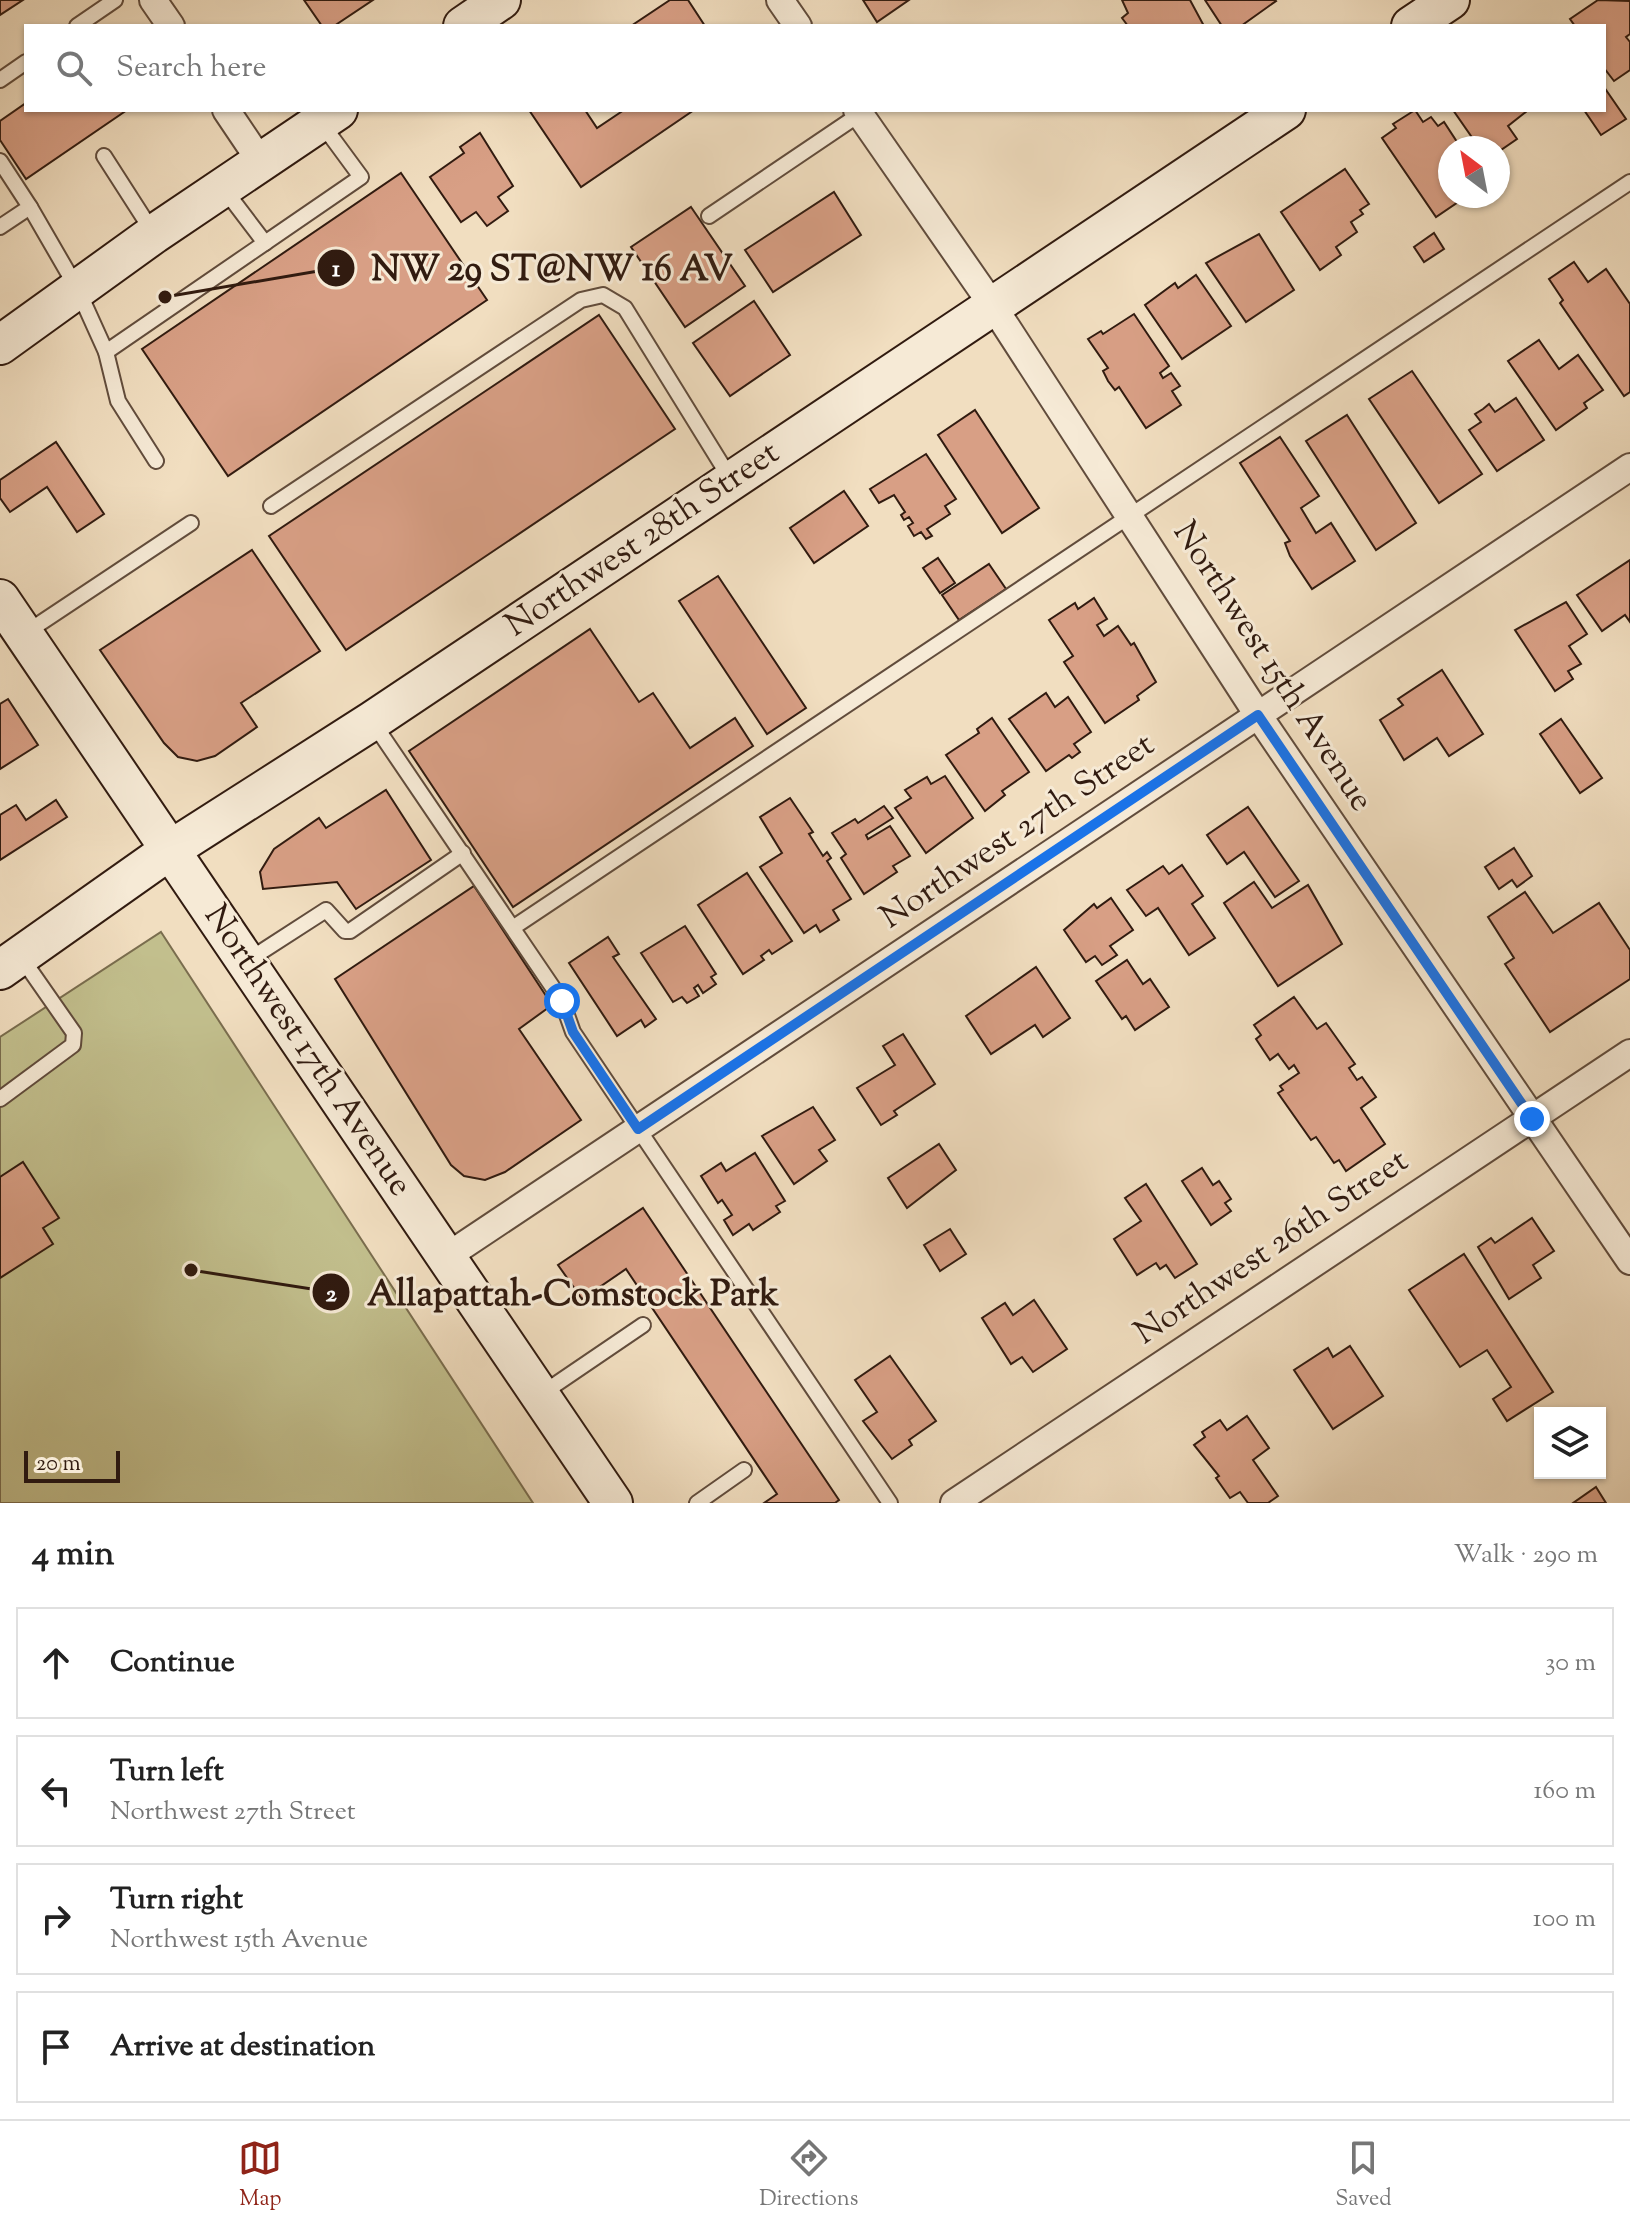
<!DOCTYPE html>
<meta charset="utf-8">
<style>
:root{--surface:#fff;--page:#f6f6f6;--text:#222;--muted:#767676;--line:#e0e0e0;--accent:#8f2418}
body{margin:0;font-family:"Sorts Mill Goudy",serif;background:var(--page);color:var(--text)}
.controls{position:absolute;right:24px;bottom:24px;display:grid;overflow:hidden;border-radius:0px;box-shadow:0 2px 6px #0004}
.controls button{width:72px;height:72px;display:grid;place-items:center;padding:0;border:0;border-bottom:2px solid var(--line);background:var(--surface);color:var(--text);font:40px sans-serif}
.compass{position:absolute;left:1438px;top:136px;width:72px;height:72px;border-radius:50%;background:var(--surface);box-shadow:0 2px 6px #0004;rotate:328deg}
.scale{position:absolute;left:24px;bottom:20px;width:96px;box-sizing:border-box;padding-left:8px;border:4px solid #311b10;border-top:0;font-size:22px;line-height:28px;white-space:nowrap;color:#311b10;-webkit-text-stroke:6px #f6ead6;paint-order:stroke}
.stop{position:absolute;width:24px;height:24px;margin:-18px;border:6px solid #1a73e8;border-radius:50%;background:#fff}
.stop.end{background:#1a73e8;border-color:#fff;box-shadow:0 2px 8px #0008}
.list{margin:0;padding:0;list-style:none}
h2{display:flex;justify-content:space-between;align-items:center;height:104px;margin:0;padding:0 32px;font-size:34px}
h2 small{font-size:26px;font-weight:400;color:var(--muted)}
.list li{display:grid;grid-template-columns:52px 1fr auto;gap:24px;align-items:center;box-sizing:border-box;height:112px;margin:0 16px 16px;padding:0 16px;border:2px solid var(--line);border-radius:0px}
.list b{display:block;font-size:30px;white-space:nowrap}
.list p{margin:0;font-size:26px;white-space:nowrap;color:var(--muted)}
.list em{font-size:26px;font-style:normal;color:var(--muted)}
.icon{flex:none;width:44px;height:44px;fill:none;stroke:currentColor;stroke-width:2;stroke-linecap:round;stroke-linejoin:round}
.map{position:relative;flex:none;width:1630px;height:1503px;overflow:hidden}
.search{position:absolute;background:var(--surface);box-shadow:0 2px 6px #0004;left:24px;right:24px;top:24px;height:88px;display:flex;align-items:center;gap:20px;box-sizing:border-box;padding:0 28px;border-radius:0px;color:var(--muted);font-size:30px}
.sheet{height:616px;background:var(--surface)}
nav{display:flex;justify-content:space-around;align-items:center;box-sizing:border-box;height:112px;border-top:2px solid var(--line);background:var(--surface);font-size:22px;color:var(--muted)}
nav a{display:grid;justify-items:center;gap:4px}
nav .on{color:var(--accent)}
.map>svg:first-child{display:block}
.green{fill:#c2bf8d;stroke:#7a6d4e;stroke-width:2}
.building{fill:#d89f85;stroke:#311b10;stroke-width:2}
.lines{fill:none;stroke-linecap:round;stroke-linejoin:round}
.lane-casing{stroke:#614c3c;stroke-width:18}
.street-casing{stroke:#614c3c;stroke-width:30}
.secondary-casing{stroke:#311b10;stroke-width:42}
.lane{stroke:#f6ead6;stroke-width:14}
.street{stroke:#f6ead6;stroke-width:26}
.secondary{stroke:#f6ead6;stroke-width:38}
.route{stroke:#1a73e8;stroke-width:10}
.labels{text-anchor:middle;dominant-baseline:central;stroke-width:6;stroke-linejoin:round;paint-order:stroke}
.street-label{font-size:34px;fill:#311b10;stroke:#f6ead6}
.leader{fill:none;stroke:#311b10;stroke-width:3}
.callout-dot{fill:#311b10;stroke:#f6ead6;stroke-width:3}
.mark-label{font-size:24px;text-anchor:middle;font-weight:bold;fill:#fff}
.callout-label{font-size:36px;text-anchor:middle;font-weight:bold;fill:#311b10;stroke:#f6ead6;stroke-width:6;stroke-linejoin:round;paint-order:stroke}
</style>
<div class="map">
<svg width="1630" height="1503" viewBox="0 0 1630 1503">
<rect width="100%" height="100%" fill="#f1dec0"/>
<filter id="stains"><feTurbulence type="fractalNoise" baseFrequency=".0025" numOctaves="4"/><feColorMatrix values="0 0 0 0 .2 0 0 0 0 .09 0 0 0 0 .02 0 0 0 .5 -.17"/></filter>
<radialGradient id="worn" r=".72"><stop offset=".6" stop-color="#630" stop-opacity="0"/><stop offset="1" stop-color="#630" stop-opacity=".3"/></radialGradient>
<polygon class="green" points="161,932 533,1503 0,1503 0,1037"/>
<g class="building">
<polygon points="0,0 23,0 0,15"/>
<polygon points="304,0 373,0 334,26 322,26"/>
<polygon points="670,0 688,0 705,26 631,26"/>
<polygon points="863,0 909,0 877,22"/>
<polygon points="1190,0 1204,26 1128,26 1122,18 1128,13 1122,0"/>
<polygon points="1205,0 1275,0 1276,1 1241,26 1222,26"/>
<polygon points="1598,0 1630,1 1630,34 1626,37 1630,42 1630,70 1614,81 1604,68 1604,26 1575,26 1570,19"/>
<polygon points="1604,87 1626,119 1601,135 1584,110 1604,110"/>
<polygon points="26,103 26,110 127,110 26,179 0,140 0,121"/>
<polygon points="529,110 585,110 597,128 624,110 694,110 581,187"/>
<polygon points="1415,110 1423,122 1431,117 1438,126 1444,122 1461,148 1450,148 1450,196 1467,196 1436,217 1382,138 1396,128 1393,124"/>
<polygon points="1453,110 1526,110 1527,111 1508,126 1517,139 1498,152 1498,148 1478,146"/>
<polygon points="480,133 513,186 498,197 508,211 487,226 476,212 461,222 430,177 464,153 460,147"/>
<polygon points="1345,169 1369,204 1360,210 1363,214 1351,222 1357,232 1336,247 1341,255 1320,270 1281,212"/>
<polygon points="401,173 487,300 228,476 142,349"/>
<polygon points="834,192 861,235 773,292 745,250"/>
<polygon points="691,207 745,286 685,327 631,247"/>
<polygon points="1434,233 1444,249 1424,262 1414,247"/>
<polygon points="1259,234 1294,290 1246,322 1206,263"/>
<polygon points="1574,262 1588,282 1606,269 1630,304 1630,392 1624,396 1560,303 1563,300 1549,279"/>
<polygon points="1196,275 1231,326 1182,359 1145,305 1175,283 1178,288"/>
<polygon points="754,301 790,355 730,396 693,343"/>
<polygon points="1134,314 1169,366 1160,373 1163,378 1171,373 1180,386 1172,391 1181,405 1146,428 1119,387 1115,390 1108,381 1103,371 1108,368 1088,339 1101,331 1103,334"/>
<polygon points="599,315 675,429 346,650 269,536"/>
<polygon points="1539,340 1559,369 1578,355 1603,390 1584,403 1587,408 1556,430 1508,361"/>
<polygon points="1412,371 1482,474 1439,503 1369,399"/>
<polygon points="1516,398 1544,440 1497,471 1469,430 1481,422 1475,414 1483,409 1489,404 1495,412"/>
<polygon points="975,410 1039,508 1002,533 938,435"/>
<polygon points="1347,415 1416,523 1376,550 1306,441"/>
<polygon points="1280,437 1319,496 1301,508 1316,533 1331,523 1355,561 1312,589 1290,556 1285,543 1290,541 1240,463"/>
<polygon points="56,442 104,514 77,532 47,487 10,512 0,498 0,480"/>
<polygon points="926,454 956,499 945,506 950,514 927,529 932,536 926,539 921,532 914,536 908,526 913,523 909,517 904,520 901,515 905,512 894,495 879,503 870,489"/>
<polygon points="844,491 868,526 814,563 790,528"/>
<polygon points="252,550 320,651 241,703 257,727 215,756 197,761 178,757 164,743 100,650"/>
<polygon points="938,558 955,583 940,593 923,568"/>
<polygon points="1630,560 1630,622 1625,615 1602,631 1577,595"/>
<polygon points="989,564 1006,589 959,620 942,595"/>
<polygon points="718,576 806,708 767,734 679,601"/>
<polygon points="1094,598 1107,619 1097,625 1104,636 1118,626 1131,645 1134,643 1156,682 1137,696 1139,700 1105,723 1064,662 1073,656 1049,620 1075,603 1078,609"/>
<polygon points="1566,602 1587,634 1569,646 1581,664 1568,671 1573,679 1555,691 1515,630"/>
<polygon points="590,629 639,702 653,693 690,748 735,718 753,746 513,907 409,751"/>
<polygon points="1442,670 1483,734 1449,756 1437,738 1404,760 1380,720 1403,705 1398,699"/>
<polygon points="1046,693 1055,707 1068,697 1091,732 1074,744 1080,752 1072,758 1069,755 1046,771 1009,719"/>
<polygon points="8,699 38,745 0,769 0,704"/>
<polygon points="992,718 1029,772 1002,791 1005,795 985,811 946,755 979,733 977,729"/>
<polygon points="1561,719 1602,778 1580,793 1540,734"/>
<polygon points="945,776 973,818 926,853 895,808 911,798 905,790 927,777 931,784"/>
<polygon points="386,790 431,860 356,909 337,882 263,889 260,872 274,849 319,818 326,828"/>
<polygon points="790,798 813,832 809,834 823,856 827,852 831,858 827,861 851,899 833,910 839,920 820,932 816,925 804,933 760,867 782,853 760,817"/>
<polygon points="56,800 67,817 0,860 0,815 16,805 26,820"/>
<polygon points="884,806 893,818 866,835 868,839 890,826 910,856 893,866 897,872 864,894 841,858 846,854 832,833 855,819 858,823"/>
<polygon points="1248,807 1299,881 1275,897 1244,852 1227,864 1207,835"/>
<polygon points="1514,848 1532,876 1517,887 1512,880 1499,889 1485,867"/>
<polygon points="1182,865 1203,896 1192,904 1215,938 1189,955 1158,908 1146,916 1127,890 1163,866 1169,874"/>
<polygon points="747,873 792,941 772,954 769,950 761,956 764,960 743,974 698,905"/>
<polygon points="1254,882 1272,908 1308,885 1342,944 1278,986 1224,903"/>
<polygon points="474,886 552,1005 519,1029 581,1120 505,1172 485,1180 464,1176 451,1165 335,979"/>
<polygon points="1525,892 1553,933 1599,903 1630,950 1630,979 1550,1032 1505,964 1514,958 1488,917"/>
<polygon points="1111,898 1133,930 1110,946 1117,955 1102,965 1095,956 1086,962 1064,930 1094,904 1097,908"/>
<polygon points="685,926 716,974 711,977 716,984 703,993 698,985 694,988 699,996 687,1003 682,997 673,1002 641,953"/>
<polygon points="608,937 619,954 613,957 656,1019 645,1027 641,1020 617,1036 569,963"/>
<polygon points="1127,960 1143,984 1150,979 1169,1007 1135,1030 1126,1016 1122,1019 1096,981"/>
<polygon points="1036,967 1070,1018 1043,1037 1035,1025 991,1054 966,1016"/>
<polygon points="1294,997 1317,1029 1326,1023 1355,1064 1349,1068 1357,1080 1362,1077 1376,1097 1361,1108 1385,1144 1346,1171 1339,1160 1334,1163 1316,1137 1311,1140 1278,1093 1283,1090 1280,1086 1299,1073 1294,1065 1289,1069 1278,1054 1270,1060 1256,1039 1261,1035 1254,1025"/>
<polygon points="903,1034 935,1084 894,1111 897,1115 881,1125 857,1088 895,1065 883,1046"/>
<polygon points="813,1107 835,1140 819,1150 827,1161 794,1184 762,1136"/>
<polygon points="939,1144 956,1170 907,1208 888,1178"/>
<polygon points="755,1153 785,1201 776,1206 780,1212 753,1230 749,1224 733,1235 724,1220 732,1215 722,1200 718,1203 701,1176 721,1163 726,1171"/>
<polygon points="23,1162 59,1218 43,1228 53,1244 0,1278 0,1177"/>
<polygon points="1202,1168 1213,1185 1219,1181 1231,1199 1225,1203 1231,1211 1211,1225 1182,1181"/>
<polygon points="1146,1184 1197,1264 1175,1278 1166,1265 1160,1269 1156,1263 1137,1275 1114,1239 1141,1221 1125,1198"/>
<polygon points="643,1208 839,1500 835,1503 764,1503 777,1494 626,1269 582,1299 558,1265"/>
<polygon points="1532,1218 1554,1251 1533,1265 1541,1278 1509,1299 1478,1247 1491,1238 1495,1243"/>
<polygon points="950,1229 966,1254 940,1271 924,1245"/>
<polygon points="1464,1254 1553,1392 1507,1421 1493,1399 1511,1387 1487,1350 1460,1367 1409,1290"/>
<polygon points="1034,1300 1067,1349 1033,1372 1022,1357 1011,1364 982,1318 1005,1303 1013,1315"/>
<polygon points="1350,1346 1383,1396 1333,1429 1294,1370 1328,1348 1333,1357"/>
<polygon points="890,1356 936,1421 909,1440 912,1445 892,1459 863,1421 877,1412 855,1380"/>
<polygon points="1247,1416 1269,1448 1253,1460 1278,1496 1268,1503 1248,1503 1240,1492 1230,1498 1216,1478 1219,1476 1194,1445 1205,1437 1202,1432 1220,1420 1227,1430"/>
<polygon points="1596,1487 1606,1503 1573,1503"/>
</g>
<g class="lines">
<g class="lane-casing">
<g id="lane">
<polyline points="77,26 115,0"/>
<polyline points="0,80 26,62"/>
<polyline points="104,156 154,234"/>
<polyline points="0,161 30,207 0,227"/>
<polyline points="224,189 265,243"/>
<polyline points="30,207 78,290 106,352 118,401 156,461"/>
<polyline points="709,216 860,114"/>
<polyline points="106,352 361,177 322,124"/>
<polyline points="271,506 581,300 603,295 625,308 730,478"/>
<polyline points="24,634 191,523"/>
<polyline points="372,721 562,1001 573,1032 890,1503"/>
<polyline points="514,927 1630,182"/>
<polyline points="247,961 326,910 345,931 350,931 463,853"/>
<polyline points="0,1099 73,1045 74,1033 21,957"/>
<polyline points="540,1395 643,1325"/>
<polyline points="697,1503 744,1470"/>
</g>
</g>
<g class="street-casing">
<g id="street">
<polyline points="153,0 171,26"/>
<polyline points="780,0 798,26"/>
<polyline points="226,110 261,162"/>
<polyline points="857,110 993,306 1258,715 1630,1261"/>
<polyline points="446,1257 1630,467"/>
<polyline points="954,1503 1630,1053"/>
</g>
</g>
<g class="secondary-casing">
<g id="secondary">
<polyline points="463,26 501,0"/>
<polyline points="1411,26 1450,0"/>
<polyline points="0,345 154,234 338,110"/>
<polyline points="0,599 613,1503"/>
<polyline points="0,970 170,850 372,721 1286,110"/>
</g>
</g>
<use href="#lane" class="lane"/>
<use href="#street" class="street"/>
<use href="#secondary" class="secondary"/>
</g>
<g class="lines">
<polyline class="route" points="562,1001 573,1032 638,1129 1258,715 1532,1119"/>
</g>
<g class="labels">
<g class="street-label">
<text transform="translate(643 540) rotate(-34)">Northwest 28th Street</text>
<text transform="translate(1272 667) rotate(57)">Northwest 15th Avenue</text>
<text transform="translate(1018 832) rotate(-34)">Northwest 27th Street</text>
<text transform="translate(307 1051) rotate(56)">Northwest 17th Avenue</text>
<text transform="translate(1272 1248) rotate(-34)">Northwest 26th Street</text>
</g>
</g>
<path class="leader" d="M165 297L336 268M191 1270L331 1292"/>
<g class="callout-dot">
<circle cx="165" cy="297" r="8"/>
<circle cx="191" cy="1270" r="8"/>
<circle cx="336" cy="268" r="20"/>
<circle cx="331" cy="1292" r="20"/>
</g>
<g class="mark-label">
<text x="336" y="276">1</text>
<text x="331" y="1301">2</text>
</g>
<g class="callout-label">
<text x="552" y="280">NW 29 ST@NW 16 AV</text>
<text x="573" y="1305">Allapattah-Comstock Park</text>
</g>
<rect width="100%" height="100%" filter="url(#stains)"/>
<rect width="100%" height="100%" fill="url(#worn)"/>
</svg>
<div class="controls">
<button><svg class="icon" aria-label="layers" viewBox="0 0 24 24"><path d="M12 4l9 5-9 5-9-5zM3 14l9 5 9-5"/></svg></button>
</div>
<svg class="compass" viewBox="-18 -18 36 36"><path d="M0-13l5 13h-10z" fill="#e53935"/><path d="M0 13l5-13h-10z" fill="#767676"/></svg>
<div class="scale">20 m</div>
<div class="stop" style="left:562px;top:1001px"></div>
<div class="stop end" style="left:1532px;top:1119px"></div>
<div class="search"><svg class="icon" aria-label="search" viewBox="0 0 24 24"><circle cx="10" cy="10" r="6"/><path d="M15 15l6 6"/></svg>Search here</div>
</div>
<section class="sheet">
<h2>4 min<small>Walk · 290 m</small></h2>
<ul class="list">
<li><svg class="icon" aria-label="ahead" viewBox="0 0 24 24"><path d="M12 20V5M6 11l6-6 6 6"/></svg><div><b>Continue</b></div><em>30 m</em></li>
<li><svg class="icon" aria-label="left" viewBox="0 0 24 24"><path d="M17 20v-9H6M10 6l-5 5 5 5"/></svg><div><b>Turn left</b><p>Northwest 27th Street</p></div><em>160 m</em></li>
<li><svg class="icon" aria-label="right" viewBox="0 0 24 24"><path d="M7 20v-9h11M14 6l5 5-5 5"/></svg><div><b>Turn right</b><p>Northwest 15th Avenue</p></div><em>100 m</em></li>
<li><svg class="icon" aria-label="arrive" viewBox="0 0 24 24"><path d="M6 21V4h12l-3 4 3 4H6"/></svg><div><b>Arrive at destination</b></div></li>
</ul>
</section>
<nav>
<a class="on"><svg class="icon" aria-label="map" viewBox="0 0 24 24"><path d="M3 6l6-2 6 2 6-2v14l-6 2-6-2-6 2zM9 4v14M15 6v14"/></svg>Map</a>
<a><svg class="icon" aria-label="directions" viewBox="0 0 24 24"><path d="M12 3l9 9-9 9-9-9zM9 14v-3h6M13 9l2 2-2 2"/></svg>Directions</a>
<a><svg class="icon" aria-label="saved" viewBox="0 0 24 24"><path d="M7 4h10v16l-5-4-5 4z"/></svg>Saved</a>
</nav>
